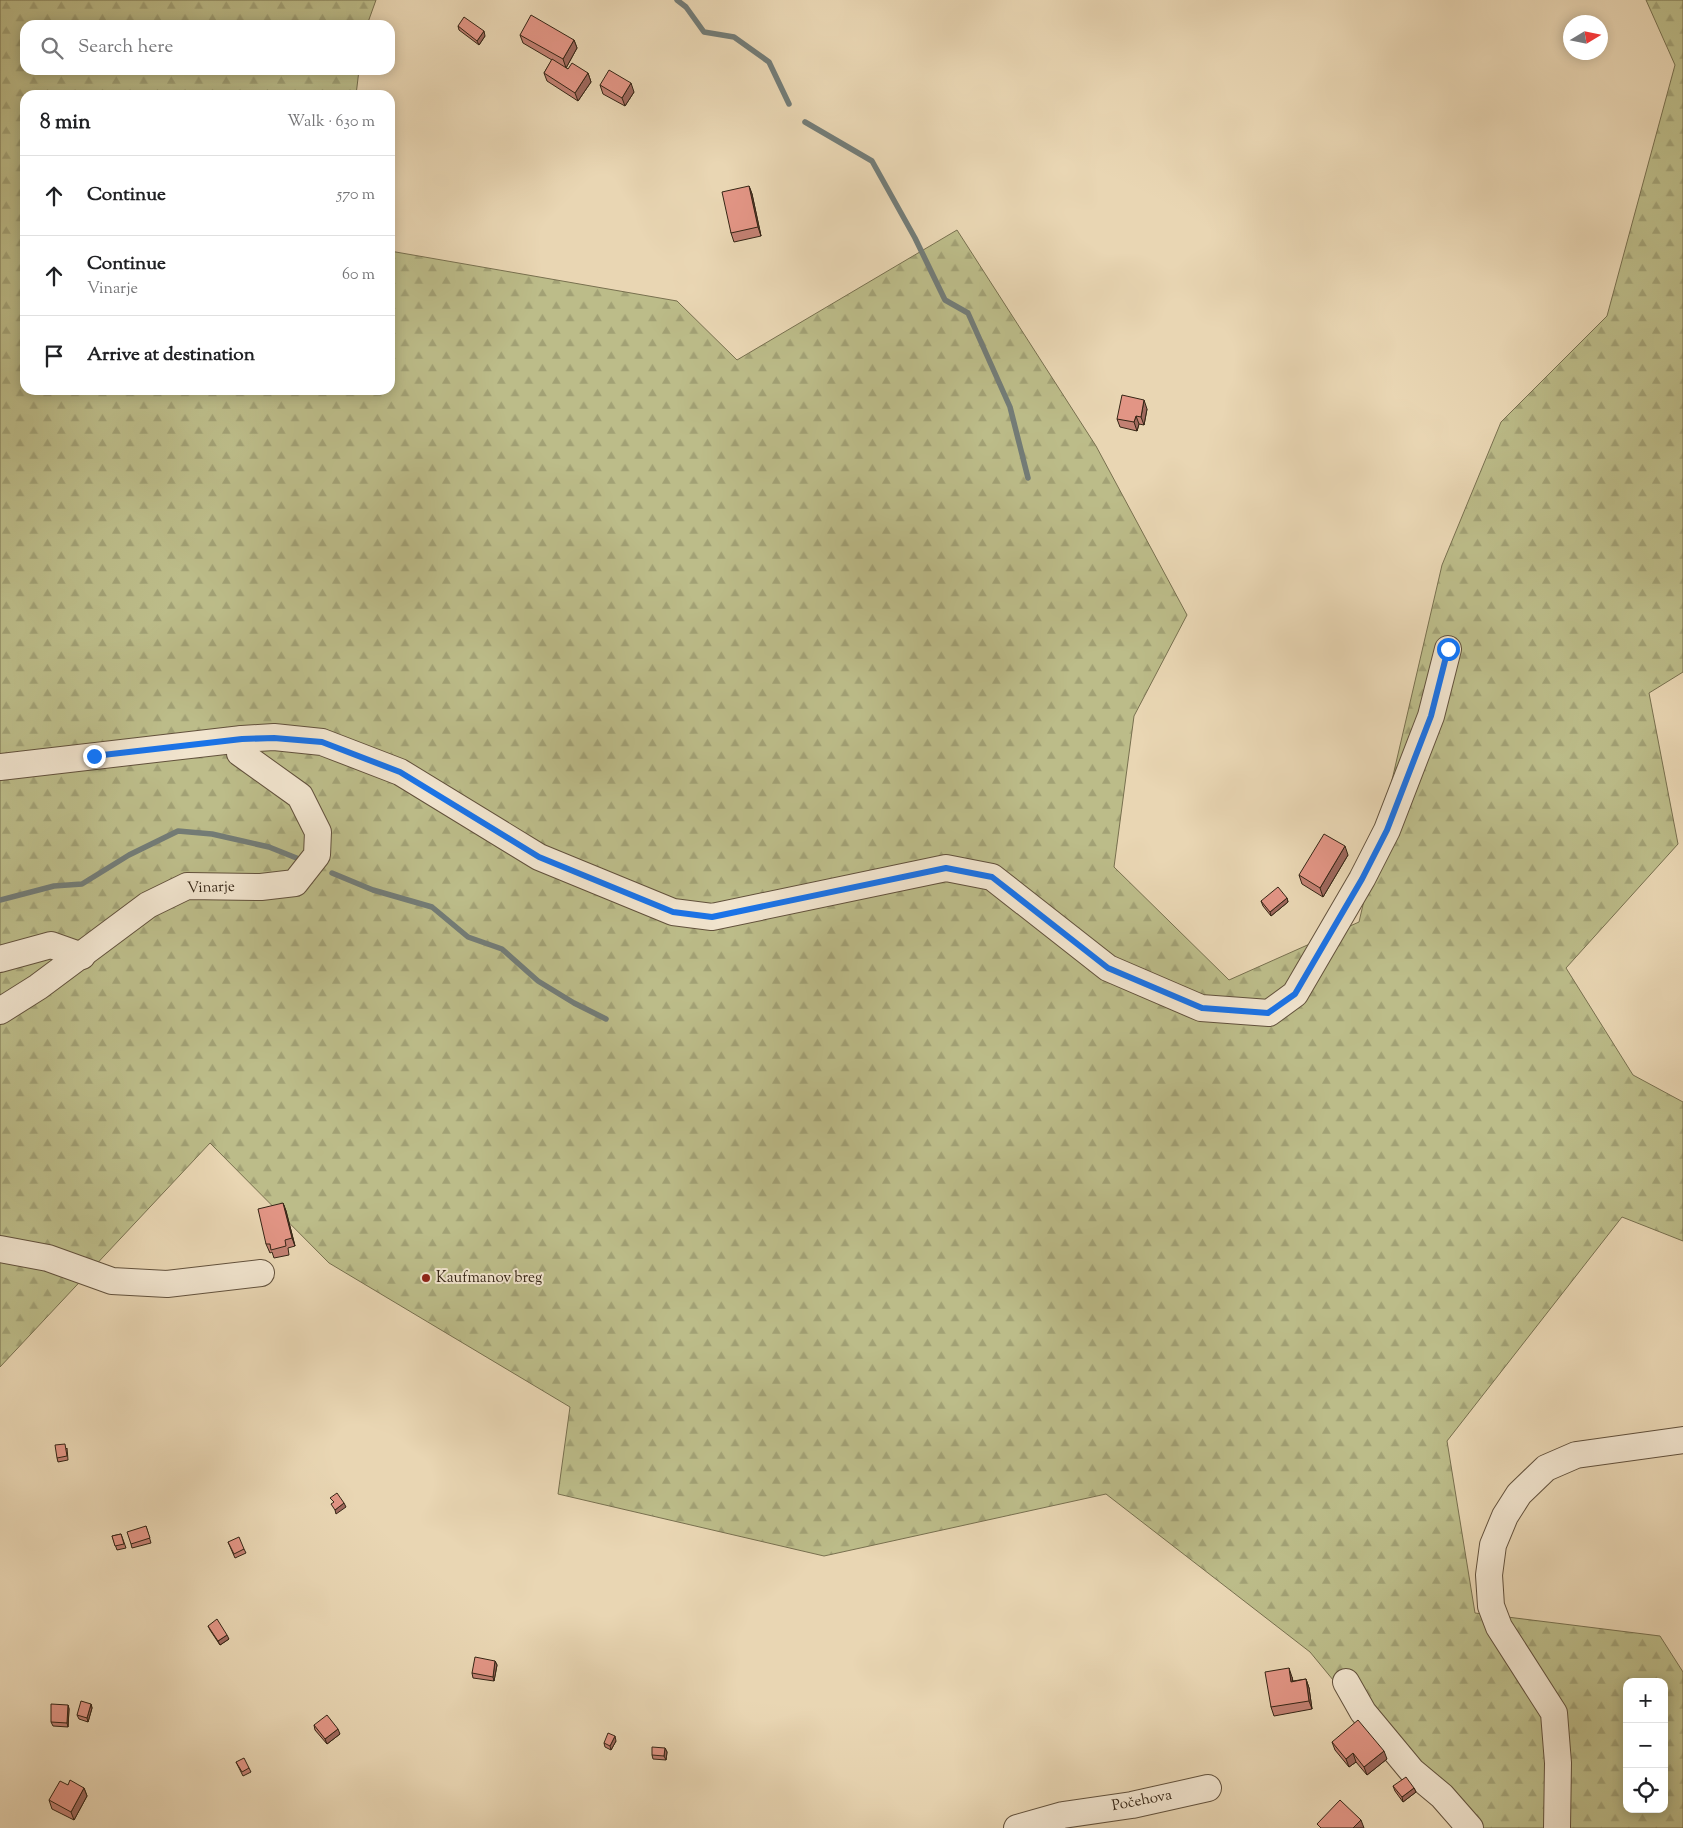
<!DOCTYPE html>
<meta charset="utf-8">
<style>
:root{--surface:#fff;--page:#f2f2f2;--text:#202124;--muted:#757577;--line:#e0e0e0}
body{margin:0;font-family:"Sorts Mill Goudy",serif;background:var(--page);color:var(--text)}
.controls{position:absolute;right:15px;bottom:15px;display:grid;overflow:hidden;border-radius:10px;box-shadow:0 2px 12px #0003}
.controls button{width:45px;height:45px;display:grid;place-items:center;padding:0;border:0;border-bottom:1px solid var(--line);background:var(--surface);color:var(--text);font:25px sans-serif}
.compass{position:absolute;left:1563px;top:15px;width:45px;height:45px;border-radius:50%;background:var(--surface);box-shadow:0 2px 12px #0003;rotate:80deg}
.stop{position:absolute;width:15px;height:15px;margin:-11px;border:4px solid #1a73e8;border-radius:50%;background:#fff}
.stop.end{background:#1a73e8;border-color:#fff;box-shadow:0 1px 5px #0008}
.list{margin:0;padding:0;list-style:none}
h2{display:flex;justify-content:space-between;align-items:center;height:65px;margin:0;padding:0 20px;font-size:21px}
h2 small{font-size:16px;font-weight:400;color:var(--muted)}
.list li{display:grid;grid-template-columns:32px 1fr auto;gap:15px;align-items:center;box-sizing:border-box;height:80px;padding:0 20px;border-top:1px solid var(--line)}
.list b{display:block;font-size:19px;white-space:nowrap}
.list p{margin:0;font-size:16px;white-space:nowrap;color:var(--muted)}
.list em{font-size:16px;font-style:normal;color:var(--muted)}
.icon{flex:none;width:28px;height:28px;fill:none;stroke:currentColor;stroke-width:2;stroke-linecap:round;stroke-linejoin:round}
.map{position:relative;flex:none;width:1683px;height:1828px;overflow:hidden}
.search{position:absolute;background:var(--surface);box-shadow:0 2px 12px #0003;left:20px;top:20px;width:375px;height:55px;display:flex;align-items:center;gap:12px;box-sizing:border-box;padding:0 18px;border-radius:15px;color:var(--muted);font-size:19px}
.panel{position:absolute;background:var(--surface);box-shadow:0 2px 12px #0003;left:20px;top:90px;width:375px;height:305px;border-radius:15px}
.map>svg:first-child{display:block}
.forest{fill:url(#forest-firs);stroke:#78704f;fill-rule:evenodd}
.lines{fill:none;stroke-linecap:round;stroke-linejoin:round}
.stream{stroke:#737c77;stroke-width:5.5}
.minor-casing{stroke:#62513c;stroke-width:28}
.minor{stroke:#f1e4ce;stroke-width:26}
.wall{fill:#c28072;stroke:#352515}
.shaded-wall{fill:#9e685d;stroke:#352515}
.building{fill:#e29585;stroke:#352515}
.route{stroke:#1a73e8;stroke-width:6}
.poi-dot{fill:#8f2418;stroke:#f1e4ce;stroke-width:2}
.labels{text-anchor:middle;dominant-baseline:central;stroke-width:4;stroke-linejoin:round;paint-order:stroke}
.street-label{font-size:15px;fill:#352515;stroke:#f1e4ce}
.poi-label{font-size:15px;fill:#352515;stroke:#f1e4ce;text-anchor:start}
</style>
<div class="map">
<svg width="1683" height="1828" viewBox="0 0 1683 1828">
<defs>
<pattern id="forest-firs" width="22" height="20" patternUnits="userSpaceOnUse" patternTransform="scale(1.25)"><rect width="22" height="20" fill="#bcbc89"/><path d="M5 1l3.5 6h-7zM16 11l3.5 6h-7z" fill="#a2a175"/></pattern>
</defs>
<rect width="100%" height="100%" fill="#e9d6b3"/>
<filter id="stains"><feTurbulence type="fractalNoise" baseFrequency=".004" numOctaves="4"/><feColorMatrix values="0 0 0 0 .2 0 0 0 0 .09 0 0 0 0 .02 0 0 0 .5 -.17"/></filter>
<radialGradient id="worn" r=".72"><stop offset=".6" stop-color="#630" stop-opacity="0"/><stop offset="1" stop-color="#630" stop-opacity=".3"/></radialGradient>
<path class="forest" d="M0 0H376L367 25H25V70H359L356 95H25V390H390V251L677 301 737 360 957 230 1096 446 1187 615 1134 716 1114 867 1229 980 1359 922 1442 565 1501 422 1607 316 1675 65 1646 0H1683V672L1649 693 1678 844 1566 968 1633 1075 1683 1102V1241L1622 1217 1447 1441 1475 1613 1660 1636 1683 1672V1828H1455L1310 1652 1106 1494 824 1556 558 1494 570 1407 329 1263 210 1143 0 1367ZM1627 1682H1664V1809H1627Z"/>
<g class="lines">
<g class="stream">
<polyline points="677,0 686,7 704,32 734,37 769,62 789,104"/>
<polyline points="805,122 872,161 915,238 945,300 968,313 1010,407 1028,478"/>
<polyline points="332,873 373,890 432,907 468,937 502,949 538,981 574,1003 606,1019"/>
<polyline points="0,900 54,886 82,884 129,855 178,831 212,834 269,847 304,861"/>
</g>
<g class="minor-casing">
<g id="minor">
<polyline points="0,767 242,739"/>
<polyline points="0,959 51,945 82,956"/>
<polyline points="0,1011 38,987 148,905 187,886 261,887 295,883 317,855 318,832 300,796 240,753 242,739 274,737 322,742 400,772 539,857 673,912 712,917 946,868 992,877 1108,968 1201,1008 1269,1013 1295,994 1362,879 1387,830 1431,716 1448,649"/>
<polyline points="0,1249 48,1258 112,1281 167,1284 261,1273"/>
<polyline points="1346,1682 1363,1712 1412,1771 1442,1796 1470,1828"/>
<polyline points="1017,1828 1063,1815 1132,1805 1208,1788"/>
<polyline points="1557,1828 1558,1763 1554,1713 1499,1627 1491,1606 1489,1575 1493,1545 1505,1516 1519,1494 1546,1468 1576,1455 1683,1440"/>
</g>
</g>
<use href="#minor" class="minor"/>
</g>
<g class="wall">
<polygon points="458,26 485,36 479,45 459,30"/>
<polygon points="520,35 574,40 577,48 566,68 568,69 588,73 591,82 578,101 547,81 544,73 552,60 523,43"/>
<polygon points="600,85 634,92 625,106 603,94"/>
<polygon points="749,186 752,194 761,236 734,242 731,233"/>
<polygon points="1147,409 1144,425 1139,424 1137,431 1120,427 1117,419"/>
<polygon points="1348,855 1323,897 1302,884 1299,875"/>
<polygon points="1287,898 1288,902 1271,916 1263,906 1261,901"/>
<polygon points="283,1203 286,1211 295,1246 288,1248 289,1255 274,1258 272,1252 270,1253 266,1244"/>
<polygon points="67,1448 68,1460 58,1462 57,1458"/>
<polygon points="146,1526 151,1543 132,1548 131,1544"/>
<polygon points="121,1534 126,1548 117,1550 112,1536"/>
<polygon points="228,1542 244,1549 246,1553 235,1558"/>
<polygon points="208,1626 229,1639 220,1645 210,1630"/>
<polygon points="495,1661 497,1665 494,1681 473,1678 472,1673"/>
<polygon points="1292,1677 1293,1681 1306,1679 1309,1688 1312,1709 1274,1716 1271,1707"/>
<polygon points="91,1704 92,1708 88,1722 79,1719 77,1715"/>
<polygon points="68,1705 69,1709 68,1727 53,1726 51,1722"/>
<polygon points="314,1725 340,1734 327,1744 315,1730"/>
<polygon points="616,1741 611,1750 605,1747 604,1743"/>
<polygon points="1332,1742 1387,1759 1367,1775 1356,1762 1349,1767 1335,1750"/>
<polygon points="665,1748 667,1752 666,1760 653,1759 652,1755"/>
<polygon points="236,1762 249,1768 251,1772 243,1776"/>
<polygon points="68,1785 84,1788 87,1796 74,1820 52,1809 49,1800"/>
<polygon points="1393,1786 1414,1788 1416,1792 1403,1802 1395,1791"/>
</g>
<g class="shaded-wall">
<polygon points="484,31 485,36 479,45 477,41"/>
<polygon points="574,40 577,48 566,68 563,59"/>
<polygon points="588,73 591,82 578,101 575,93"/>
<polygon points="631,83 634,92 625,106 622,98"/>
<polygon points="749,186 752,194 761,236 758,227"/>
<polygon points="1144,400 1147,409 1144,425 1141,417"/>
<polygon points="1136,416 1139,424 1137,431 1134,422"/>
<polygon points="1345,846 1348,855 1323,897 1320,888"/>
<polygon points="1287,898 1288,902 1271,916 1270,912"/>
<polygon points="283,1203 286,1211 295,1246 292,1238"/>
<polygon points="344,1503 346,1507 336,1514 335,1510"/>
<polygon points="227,1635 229,1639 220,1645 218,1641"/>
<polygon points="495,1661 497,1665 494,1681 493,1677"/>
<polygon points="1289,1668 1292,1677 1294,1690 1291,1682"/>
<polygon points="1306,1679 1309,1688 1312,1709 1309,1701"/>
<polygon points="91,1704 92,1708 88,1722 87,1718"/>
<polygon points="68,1705 69,1709 68,1727 67,1723"/>
<polygon points="338,1729 340,1734 327,1744 325,1739"/>
<polygon points="615,1736 616,1741 611,1750 610,1746"/>
<polygon points="665,1748 667,1752 666,1760 664,1756"/>
<polygon points="1384,1751 1387,1759 1367,1775 1364,1767"/>
<polygon points="1353,1753 1356,1762 1349,1767 1346,1759"/>
<polygon points="84,1788 87,1796 74,1820 71,1812"/>
<polygon points="1414,1788 1416,1792 1403,1802 1402,1797"/>
<polygon points="1361,1820 1364,1828 1353,1828"/>
</g>
<g class="building">
<polygon points="531,15 574,40 563,59 520,35"/>
<polygon points="464,17 484,31 477,41 458,26"/>
<polygon points="552,59 568,69 572,63 588,73 575,93 544,73"/>
<polygon points="609,70 631,83 622,98 600,85"/>
<polygon points="749,186 758,227 731,233 722,192"/>
<polygon points="1122,395 1144,400 1141,417 1136,416 1134,422 1117,419"/>
<polygon points="1324,834 1345,846 1320,888 1299,875"/>
<polygon points="1278,887 1287,898 1270,912 1261,901"/>
<polygon points="283,1203 292,1238 285,1240 286,1246 271,1250 270,1244 266,1244 258,1209"/>
<polygon points="65,1444 67,1456 57,1458 55,1445"/>
<polygon points="337,1493 344,1503 335,1510 331,1504 334,1502 330,1498"/>
<polygon points="146,1526 150,1538 131,1544 127,1532"/>
<polygon points="121,1534 124,1544 115,1546 112,1536"/>
<polygon points="239,1537 244,1549 234,1554 228,1542"/>
<polygon points="217,1619 227,1635 218,1641 208,1626"/>
<polygon points="475,1657 495,1661 493,1677 472,1673"/>
<polygon points="1289,1668 1291,1682 1306,1679 1309,1701 1271,1707 1265,1672"/>
<polygon points="81,1701 91,1704 87,1718 77,1715"/>
<polygon points="51,1704 68,1705 67,1723 51,1722"/>
<polygon points="327,1715 338,1729 325,1739 314,1725"/>
<polygon points="1358,1720 1384,1751 1364,1767 1353,1753 1346,1759 1332,1742"/>
<polygon points="608,1733 615,1736 610,1746 604,1743"/>
<polygon points="652,1747 665,1748 664,1756 652,1755"/>
<polygon points="244,1758 249,1768 242,1772 236,1762"/>
<polygon points="1406,1777 1414,1788 1402,1797 1393,1786"/>
<polygon points="70,1780 84,1788 71,1812 49,1800 60,1781 68,1785"/>
<polygon points="1340,1800 1361,1820 1353,1828 1321,1828 1317,1824"/>
</g>
<g class="lines">
<polyline class="route" points="94,756 242,739 274,738 322,742 400,772 539,857 673,912 712,917 946,868 992,877 1108,968 1202,1008 1268,1013 1295,994 1362,879 1387,830 1431,716 1448,649"/>
</g>
<circle class="poi-dot" cx="426" cy="1278" r="5"/>
<g class="labels">
<g class="street-label">
<text transform="translate(211 888) rotate(-2)">Vinarje</text>
<text transform="translate(1142 1801) rotate(-11)">Počehova</text>
</g>
<g class="poi-label">
<text x="436" y="1278">Kaufmanov breg</text>
</g>
</g>
<rect width="100%" height="100%" filter="url(#stains)"/>
<rect width="100%" height="100%" fill="url(#worn)"/>
</svg>
<div class="controls">
<button>+</button>
<button>−</button>
<button><svg class="icon" aria-label="locate" viewBox="0 0 24 24"><circle cx="12" cy="12" r="6"/><path d="M12 2v4M12 18v4M2 12h4M18 12h4"/></svg></button>
</div>
<svg class="compass" viewBox="-18 -18 36 36"><path d="M0-13l5 13h-10z" fill="#e53935"/><path d="M0 13l5-13h-10z" fill="#757577"/></svg>
<div class="stop" style="left:1448px;top:649px"></div>
<div class="stop end" style="left:94px;top:756px"></div>
<div class="search"><svg class="icon" aria-label="search" viewBox="0 0 24 24"><circle cx="10" cy="10" r="6"/><path d="M15 15l6 6"/></svg>Search here</div>
<section class="panel">
<h2>8 min<small>Walk · 630 m</small></h2>
<ul class="list">
<li><svg class="icon" aria-label="ahead" viewBox="0 0 24 24"><path d="M12 20V5M6 11l6-6 6 6"/></svg><div><b>Continue</b></div><em>570 m</em></li>
<li><svg class="icon" aria-label="ahead" viewBox="0 0 24 24"><path d="M12 20V5M6 11l6-6 6 6"/></svg><div><b>Continue</b><p>Vinarje</p></div><em>60 m</em></li>
<li><svg class="icon" aria-label="arrive" viewBox="0 0 24 24"><path d="M6 21V4h12l-3 4 3 4H6"/></svg><div><b>Arrive at destination</b></div></li>
</ul>
</section>
</div>
